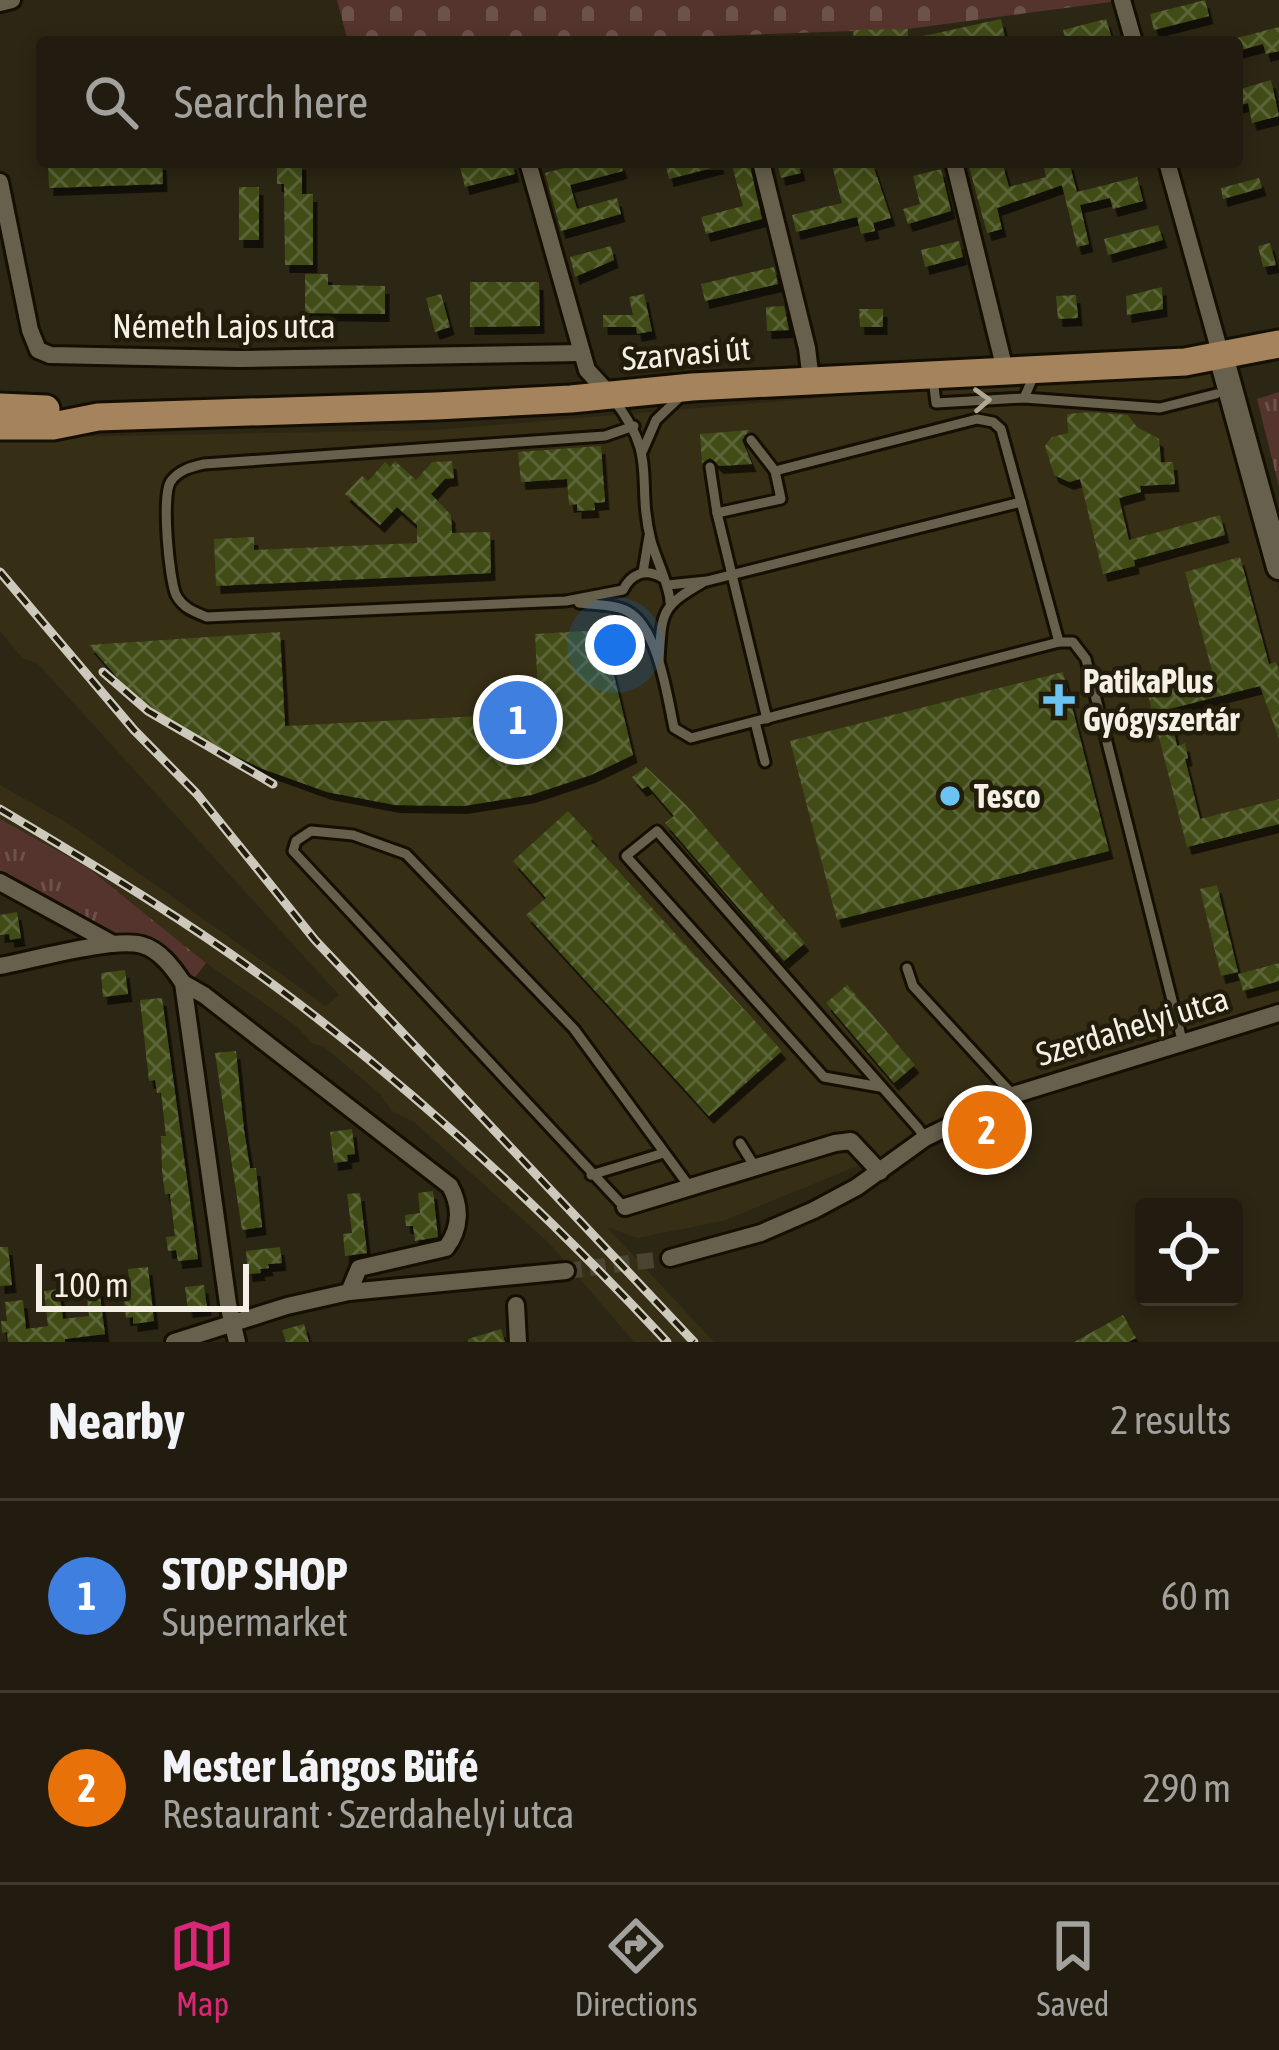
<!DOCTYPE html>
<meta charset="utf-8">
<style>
:root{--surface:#211c0f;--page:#2d291d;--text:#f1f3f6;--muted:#a2a19e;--line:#3e3a2f;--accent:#db2777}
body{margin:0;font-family:"Asap Condensed",sans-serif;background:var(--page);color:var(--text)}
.controls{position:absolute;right:36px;bottom:36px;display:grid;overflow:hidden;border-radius:12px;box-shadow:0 6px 18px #0003}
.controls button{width:108px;height:108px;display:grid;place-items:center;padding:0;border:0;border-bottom:3px solid var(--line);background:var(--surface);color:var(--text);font:60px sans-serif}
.scale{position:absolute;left:36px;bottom:30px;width:213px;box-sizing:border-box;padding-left:12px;border:6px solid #f4f0e5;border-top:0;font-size:33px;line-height:42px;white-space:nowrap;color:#f4f0e5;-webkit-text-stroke:9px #221c0b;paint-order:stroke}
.you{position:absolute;left:615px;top:645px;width:42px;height:42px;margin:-30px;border:9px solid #fff;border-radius:50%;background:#1a73e8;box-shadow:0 0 0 18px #1a73e833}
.badge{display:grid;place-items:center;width:78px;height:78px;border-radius:50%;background:var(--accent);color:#fff;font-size:39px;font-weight:700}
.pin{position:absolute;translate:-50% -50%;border:6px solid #fff;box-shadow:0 3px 12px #0006}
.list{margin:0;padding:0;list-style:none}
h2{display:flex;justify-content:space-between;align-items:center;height:156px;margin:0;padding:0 48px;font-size:51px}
h2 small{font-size:39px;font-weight:400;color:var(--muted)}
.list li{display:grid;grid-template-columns:78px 1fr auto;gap:36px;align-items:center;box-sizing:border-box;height:192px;padding:0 48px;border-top:3px solid var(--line)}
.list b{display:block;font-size:45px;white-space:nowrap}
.list p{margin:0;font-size:39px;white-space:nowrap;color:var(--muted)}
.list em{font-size:39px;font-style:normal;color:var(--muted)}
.icon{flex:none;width:66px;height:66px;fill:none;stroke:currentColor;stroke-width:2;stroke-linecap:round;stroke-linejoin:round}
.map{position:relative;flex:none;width:1279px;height:1342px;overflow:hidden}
.search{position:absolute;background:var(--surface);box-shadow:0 6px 18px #0003;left:36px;right:36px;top:36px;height:132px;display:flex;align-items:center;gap:30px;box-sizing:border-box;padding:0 42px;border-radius:12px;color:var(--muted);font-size:45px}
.sheet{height:540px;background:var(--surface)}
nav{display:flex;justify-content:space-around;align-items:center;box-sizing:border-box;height:168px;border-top:3px solid var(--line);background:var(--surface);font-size:33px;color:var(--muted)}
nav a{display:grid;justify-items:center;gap:6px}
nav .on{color:var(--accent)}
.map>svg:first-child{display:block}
.built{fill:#362e15}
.grass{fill:url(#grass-tufts)}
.cemetery{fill:url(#cemetery-stones)}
.building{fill:url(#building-cross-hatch);filter:url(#shadow)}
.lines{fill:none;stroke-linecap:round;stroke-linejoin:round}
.street-tunnel{stroke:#4a4433;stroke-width:16;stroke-dasharray:16 8;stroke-linecap:butt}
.lane-casing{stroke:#140f01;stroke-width:15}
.street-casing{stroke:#140f01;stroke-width:22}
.secondary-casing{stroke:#140f01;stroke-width:30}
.primary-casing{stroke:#140f01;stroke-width:33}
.lane{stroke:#67604c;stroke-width:9}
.street{stroke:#67604c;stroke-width:16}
.secondary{stroke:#67604c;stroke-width:24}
.primary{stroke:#a5835d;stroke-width:27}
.rail-casing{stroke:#cdc9bd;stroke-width:9}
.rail{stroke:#221c0b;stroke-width:4.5;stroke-dasharray:14;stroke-linecap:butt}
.oneway{stroke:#aea898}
.poi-dot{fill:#6bc3f2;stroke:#221c0b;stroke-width:4.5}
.labels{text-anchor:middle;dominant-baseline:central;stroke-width:9;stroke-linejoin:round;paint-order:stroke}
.street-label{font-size:33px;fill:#f4f0e5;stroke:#221c0b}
.poi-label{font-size:33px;font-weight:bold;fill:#f4f0e5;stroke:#221c0b;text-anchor:start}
</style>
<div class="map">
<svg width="1279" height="1342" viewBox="0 0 1279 1342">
<defs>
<pattern id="grass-tufts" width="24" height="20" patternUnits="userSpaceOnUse" patternTransform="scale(3)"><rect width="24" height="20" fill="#54342c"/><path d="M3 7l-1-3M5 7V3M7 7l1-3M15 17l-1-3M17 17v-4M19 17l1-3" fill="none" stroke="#6d524a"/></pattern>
<pattern id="cemetery-stones" width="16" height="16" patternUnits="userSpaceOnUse" patternTransform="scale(3)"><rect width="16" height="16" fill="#54342c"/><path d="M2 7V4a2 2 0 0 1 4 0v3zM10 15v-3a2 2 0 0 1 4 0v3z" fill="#6d524a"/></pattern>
<pattern id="building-cross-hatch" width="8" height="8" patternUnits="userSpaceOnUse" patternTransform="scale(3)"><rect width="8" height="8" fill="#404b18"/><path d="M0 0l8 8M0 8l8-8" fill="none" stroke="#5c6539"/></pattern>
<filter id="shadow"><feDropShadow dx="4.5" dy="8" stdDeviation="0" flood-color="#0009"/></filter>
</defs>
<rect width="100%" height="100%" fill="#2c2614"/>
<polygon class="built" points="1214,365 1279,591 1279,1020 1012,1103 723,1221 637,1238 607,1227 714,1342 634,1342 550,1244 414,1122 392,1111 380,1094 324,1047 312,1043 296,1026 206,963 87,867 0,819 0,785 71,825 326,1006 339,995 38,664 22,658 0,631 0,438 436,430"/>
<g class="grass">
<polygon points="1279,392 1279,487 1257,399"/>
<polygon points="0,819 87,867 206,963 190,984 0,874"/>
</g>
<polygon class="cemetery" points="337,0 1118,0 1118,1 908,29 545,42 348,42"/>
<g class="building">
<polygon points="1205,0 1209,16 1154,30 1150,14"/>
<polygon points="1001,19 1005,37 983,42 920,42 919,37"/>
<polygon points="1106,19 1113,42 1066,42 1063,30"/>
<polygon points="1279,27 1279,51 1266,54 1263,44 1237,51 1237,38"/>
<polygon points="908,29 908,42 854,42 853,30"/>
<polygon points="1271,80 1279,116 1252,123 1248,103 1237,106 1237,90"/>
<polygon points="48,162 162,162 163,184 49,188"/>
<polygon points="277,162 302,162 302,194 313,194 313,265 285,265 284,184 277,184"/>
<polygon points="479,162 512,162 515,174 465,187 460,167"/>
<polygon points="586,162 620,162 623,171 570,185 577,209 617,198 621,214 561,231 545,173"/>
<polygon points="665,162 719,162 720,166 669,179"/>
<polygon points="731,162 749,162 762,219 706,234 701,217 743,206"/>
<polygon points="777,162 798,162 801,173 781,178"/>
<polygon points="831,162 872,162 891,218 873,223 875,231 861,234 857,217 796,232 792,215 842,203"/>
<polygon points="985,162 1002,162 1009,187 1046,177 1043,162 1069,162 1077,192 1137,177 1143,201 1113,209 1110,198 1080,205 1089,244 1077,247 1062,185 997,208 1002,229 987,233 969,167"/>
<polygon points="941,169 951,211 908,224 903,209 920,204 913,176"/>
<polygon points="1259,178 1262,188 1223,199 1221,188"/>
<rect x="239" y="187" width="20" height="53"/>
<polygon points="1158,225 1163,240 1108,255 1104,239"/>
<polygon points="959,241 963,257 925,267 921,250"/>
<polygon points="1270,243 1276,265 1263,267 1258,246"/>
<polygon points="611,246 614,260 575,277 570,257"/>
<polygon points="774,267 778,284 705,301 701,284"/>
<polygon points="305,274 328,274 328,285 385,286 385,314 305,313"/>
<polygon points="470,282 539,282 540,326 470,327"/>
<polygon points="1162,287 1163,309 1127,315 1126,296"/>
<polygon points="441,294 450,327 435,332 426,298"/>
<polygon points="644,294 652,331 637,334 636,327 603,327 603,315 633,315 629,297"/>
<polygon points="1076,295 1078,318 1058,319 1056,296"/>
<polygon points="784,306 789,330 767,331 766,307"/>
<polygon points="859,309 883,309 883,327 860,327"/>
<polygon points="1090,412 1128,415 1137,427 1159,439 1161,462 1173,462 1175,484 1140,486 1141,492 1119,498 1129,540 1220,515 1225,535 1134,560 1135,566 1103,574 1080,479 1069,482 1054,475 1045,446 1052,437 1068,433 1067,414"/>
<polygon points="750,430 742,440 752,464 719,466 710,458 702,463 700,434"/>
<polygon points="601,446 605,502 594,503 595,510 577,511 577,504 569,505 567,479 521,482 518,452"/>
<polygon points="395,461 416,480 432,462 452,461 454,478 445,479 431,494 451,515 452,533 490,532 491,573 216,586 214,539 254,537 254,550 417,543 417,525 397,507 380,525 345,494 362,476 368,481 385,462 390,467"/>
<polygon points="1240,557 1269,664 1276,662 1279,670 1279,739 1260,686 1169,709 1177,746 1185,743 1188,758 1185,759 1200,819 1279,799 1279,824 1187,847 1148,695 1214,678 1185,572"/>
<polygon points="603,630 633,755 591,775 531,795 463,806 395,805 327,792 263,769 189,734 142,706 89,645 280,632 285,726 539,713 535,634"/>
<polygon points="1063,672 1109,851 837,920 790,741"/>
<polygon points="646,767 686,805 805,943 784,961 665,823 674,816 648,786 642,789 632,777"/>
<polygon points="568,811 593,838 591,841 782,1051 709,1116 526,915 546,898 513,861"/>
<polygon points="1217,885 1238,972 1221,976 1200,889"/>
<polygon points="17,912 21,938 10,940 9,934 0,935 0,915"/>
<polygon points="1279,963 1279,981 1243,991 1238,974"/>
<polygon points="125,970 128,994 103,997 101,973"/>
<polygon points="847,985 915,1065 894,1083 826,1003"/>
<polygon points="162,998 198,1259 178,1261 176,1250 168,1251 166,1237 175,1236 170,1194 165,1194 162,1171 161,1136 166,1136 161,1093 157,1093 155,1080 149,1081 140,1000"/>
<polygon points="236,1051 244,1130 250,1168 256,1168 262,1227 242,1230 215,1053"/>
<polygon points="352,1129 355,1154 347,1155 348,1161 334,1163 330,1132"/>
<polygon points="433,1191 438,1237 415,1241 413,1226 406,1226 405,1215 420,1213 418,1193"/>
<polygon points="360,1193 367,1253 345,1256 343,1234 352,1233 347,1194"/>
<polygon points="0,1247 8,1247 12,1285 0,1286"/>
<polygon points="280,1247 282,1263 268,1264 269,1268 260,1269 261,1273 248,1274 246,1251"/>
<polygon points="148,1267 154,1321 133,1324 133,1317 126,1318 124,1301 131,1300 128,1269"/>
<polygon points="204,1285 207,1308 188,1310 185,1287"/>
<polygon points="99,1288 105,1334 65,1339 65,1342 8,1342 7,1332 2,1333 1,1321 7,1321 5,1302 23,1300 26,1329 48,1326 44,1291 59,1289 63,1319 89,1316 86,1290"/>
<polygon points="1123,1315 1136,1338 1128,1342 1074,1342"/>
<polygon points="304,1324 309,1342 286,1342 282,1330"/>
<polygon points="501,1329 505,1342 468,1342 468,1339"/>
</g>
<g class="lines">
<polyline class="street-tunnel" points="566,1271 670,1258"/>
<g class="lane-casing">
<g id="lane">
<polyline points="933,379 936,403 1024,398 1035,373"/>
<polyline points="1024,398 1160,408 1216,394"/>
<path d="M613 399C660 459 635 477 651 541 656 559 670 587 670 602"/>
<path d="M634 426 605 436 204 464C191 467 179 470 171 481 161 494 169 579 176 595 183 608 194 612 207 617L566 601 623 590C631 574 645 568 661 577"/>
<polyline points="751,440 775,471"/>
<polyline points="643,450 656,420 681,396"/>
<polyline points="710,467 717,513"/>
<polyline points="643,572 649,536"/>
<polyline points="668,585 707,581 1021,502 1059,642"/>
<path d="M579 603C593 605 615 604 627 611 658 627 667 695 674 728L691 738 1059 642H1073L1086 659 1182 1040"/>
<path d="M659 660C662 613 660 607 702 583"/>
<polyline points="767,719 717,513 781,499 775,471 977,419 993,422 1001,429 1021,502"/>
<polyline points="755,722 765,762"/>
<polyline points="907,968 913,986 1013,1095"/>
<polyline points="880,1087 824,1077 626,856 657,831 918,1128 925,1138"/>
<polyline points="740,1143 755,1167"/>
<polyline points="591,1175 664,1153"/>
<polyline points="624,1207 293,851 296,841 311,831 353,835 406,854 574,1029 689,1186"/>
</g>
</g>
<g class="street-casing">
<g id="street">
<polyline points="1122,0 1134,42"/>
<polyline points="0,3 12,0"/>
<polyline points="528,162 587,370 610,395"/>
<polyline points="761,162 807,348 811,380"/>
<polyline points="954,162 1005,370"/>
<polyline points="1167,162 1221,356"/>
<polyline points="0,182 30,330 38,350 50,355 239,359 582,353"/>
<polyline points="0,882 113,944"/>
<path d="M0 966C32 960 113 937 142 945 160 950 173 968 183 983L228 1304 237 1342"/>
<path d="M183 983 204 995 450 1186C461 1206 461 1228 446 1248L359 1268 349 1292"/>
<polyline points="625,1207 835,1143 851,1141 880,1172"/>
<polyline points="670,1258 761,1233 814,1210 857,1187 925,1138 1013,1095 1279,1013"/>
<polyline points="516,1305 518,1342"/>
<polyline points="174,1342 287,1306 349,1292 566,1271"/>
</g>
</g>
<g class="secondary-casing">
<polyline id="secondary" points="1221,356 1279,567"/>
</g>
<g class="primary-casing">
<g id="primary">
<polyline points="0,407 46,409"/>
<polyline points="0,426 53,426 98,417 436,406 571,399 692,387 1185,362 1279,344"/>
</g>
</g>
<use href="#lane" class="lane"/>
<use href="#street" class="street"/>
<use href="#secondary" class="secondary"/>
<use href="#primary" class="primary"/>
<g class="rail-casing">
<g id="rail">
<polyline points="0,572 134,730 197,794 315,940 694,1342"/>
<polyline points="103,672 148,711 273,784"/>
<path d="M0 809C99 868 199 928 291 998 427 1101 551 1217 667 1342"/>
</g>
</g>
<use href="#rail" class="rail"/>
</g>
<defs><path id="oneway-chevron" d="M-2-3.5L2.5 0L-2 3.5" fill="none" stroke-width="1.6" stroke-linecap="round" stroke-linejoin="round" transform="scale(3)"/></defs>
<use class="oneway" href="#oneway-chevron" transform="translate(982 400) rotate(-3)"/>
<g class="poi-dot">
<path d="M1053 682h12v12h12v12h-12v12h-12v-12h-12v-12h12z"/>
<circle cx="950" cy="796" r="12"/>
</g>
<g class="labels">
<g class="street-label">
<text x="224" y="326">Németh Lajos utca</text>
<text transform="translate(686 353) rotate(-5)">Szarvasi út</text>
<text transform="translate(1132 1026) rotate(-17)">Szerdahelyi utca</text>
</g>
<g class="poi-label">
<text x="1083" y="681">PatikaPlus<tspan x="1083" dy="38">Gyógyszertár</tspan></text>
<text x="974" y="796">Tesco</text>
</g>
</g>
</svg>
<div class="controls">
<button><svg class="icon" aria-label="locate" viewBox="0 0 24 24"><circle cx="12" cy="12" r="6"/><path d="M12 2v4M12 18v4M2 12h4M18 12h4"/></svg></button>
</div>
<div class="scale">100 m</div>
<div class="you"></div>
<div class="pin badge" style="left:518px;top:720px;background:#3f7fe0">1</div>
<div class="pin badge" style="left:987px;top:1130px;background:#e8710a">2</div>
<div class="search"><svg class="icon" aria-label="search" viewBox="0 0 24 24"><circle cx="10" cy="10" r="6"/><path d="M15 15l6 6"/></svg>Search here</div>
</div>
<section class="sheet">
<h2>Nearby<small>2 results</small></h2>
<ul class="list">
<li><span class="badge" style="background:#3f7fe0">1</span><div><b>STOP SHOP</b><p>Supermarket</p></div><em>60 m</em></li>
<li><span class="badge" style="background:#e8710a">2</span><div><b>Mester Lángos Büfé</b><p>Restaurant · Szerdahelyi utca</p></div><em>290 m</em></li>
</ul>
</section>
<nav>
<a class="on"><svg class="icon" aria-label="map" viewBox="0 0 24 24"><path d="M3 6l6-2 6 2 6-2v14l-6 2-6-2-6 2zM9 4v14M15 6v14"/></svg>Map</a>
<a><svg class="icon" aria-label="directions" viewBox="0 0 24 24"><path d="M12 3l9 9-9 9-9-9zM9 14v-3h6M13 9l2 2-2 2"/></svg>Directions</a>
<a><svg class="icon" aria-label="saved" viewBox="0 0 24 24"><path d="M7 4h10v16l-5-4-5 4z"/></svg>Saved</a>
</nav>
